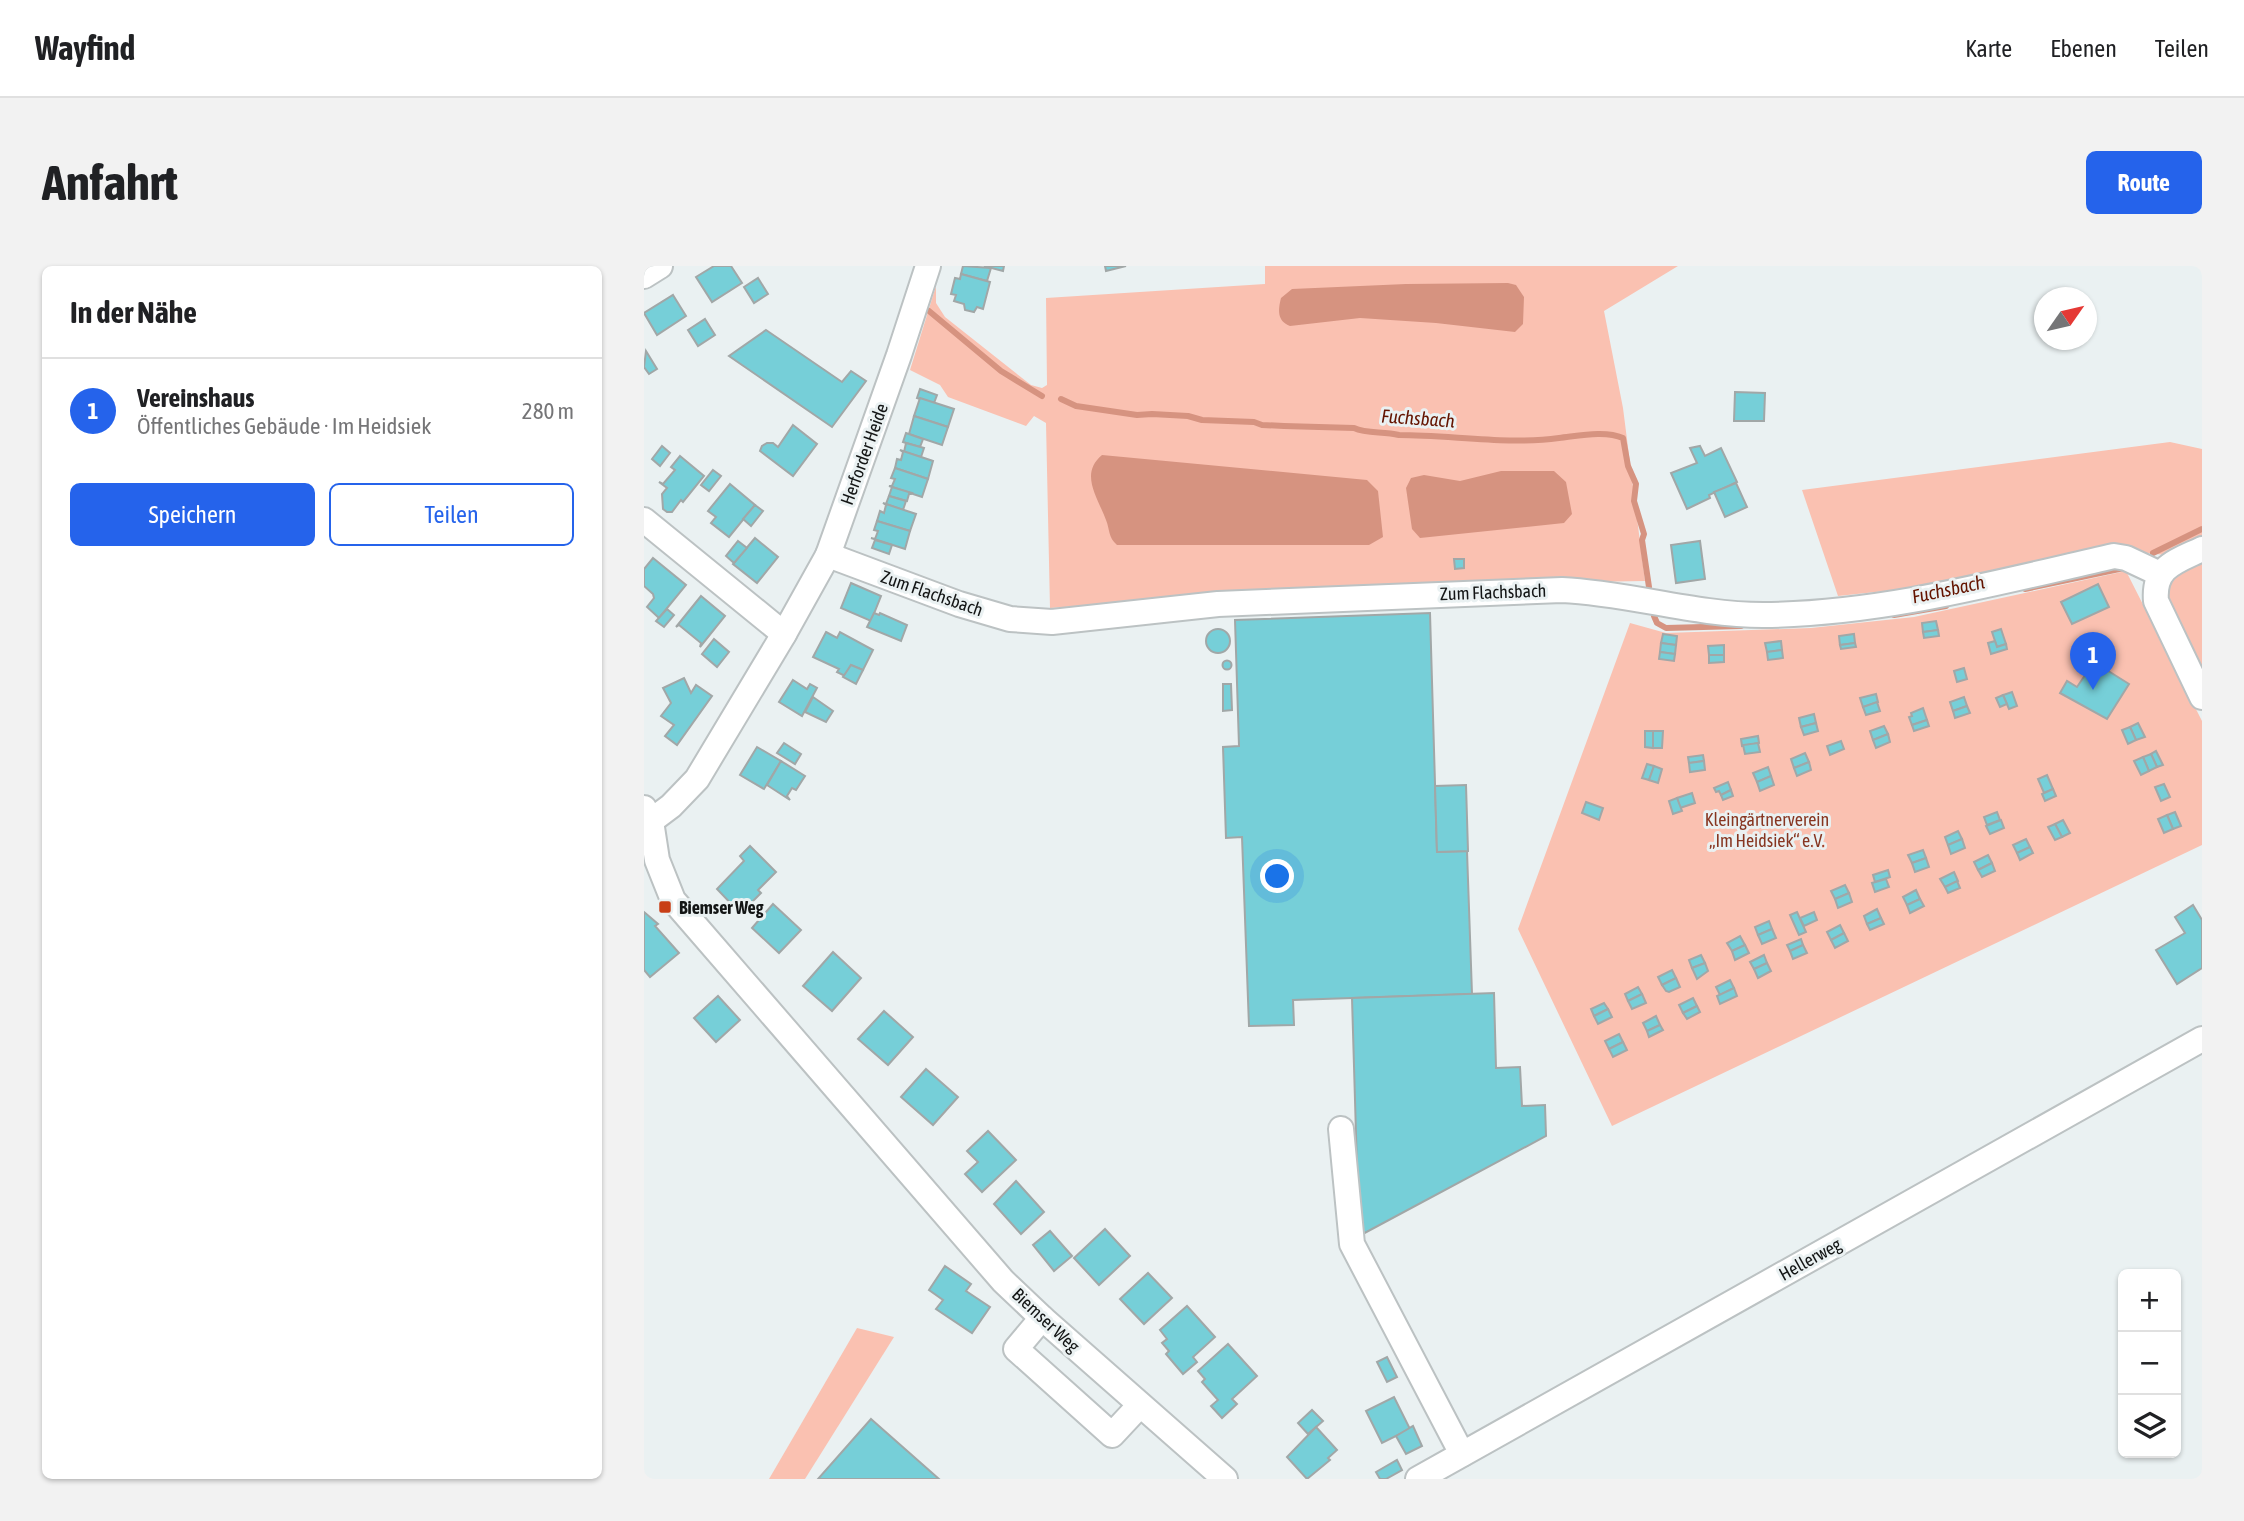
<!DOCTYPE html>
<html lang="de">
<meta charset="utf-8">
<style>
:root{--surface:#fff;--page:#f2f2f2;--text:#202124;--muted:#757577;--line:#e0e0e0;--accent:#2563eb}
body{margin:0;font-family:"Asap Condensed",sans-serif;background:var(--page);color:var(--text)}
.controls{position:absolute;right:21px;bottom:21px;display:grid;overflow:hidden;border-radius:10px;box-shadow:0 2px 5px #0004}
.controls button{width:63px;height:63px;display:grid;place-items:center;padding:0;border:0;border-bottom:2px solid var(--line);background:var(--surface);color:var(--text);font:35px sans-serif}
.compass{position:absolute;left:1390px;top:21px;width:63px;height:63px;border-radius:50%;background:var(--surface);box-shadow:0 2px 5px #0004;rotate:56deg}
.you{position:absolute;left:634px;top:611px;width:24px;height:24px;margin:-18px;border:5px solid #fff;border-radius:50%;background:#1a73e8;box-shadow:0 0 0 10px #1a73e833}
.badge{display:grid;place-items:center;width:46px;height:46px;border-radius:50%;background:var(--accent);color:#fff;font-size:23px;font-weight:700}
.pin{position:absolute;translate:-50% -58px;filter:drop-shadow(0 2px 4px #0008)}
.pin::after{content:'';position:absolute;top:37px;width:24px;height:21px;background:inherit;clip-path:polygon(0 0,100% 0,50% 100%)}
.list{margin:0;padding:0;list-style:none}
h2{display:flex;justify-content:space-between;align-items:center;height:91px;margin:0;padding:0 28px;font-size:30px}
h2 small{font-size:23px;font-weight:400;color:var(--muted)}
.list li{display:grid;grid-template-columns:46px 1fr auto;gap:21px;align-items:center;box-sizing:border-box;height:105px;padding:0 28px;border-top:2px solid var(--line)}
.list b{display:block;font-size:26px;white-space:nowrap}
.list p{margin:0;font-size:23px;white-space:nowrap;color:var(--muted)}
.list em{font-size:23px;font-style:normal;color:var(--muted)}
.actions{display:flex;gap:14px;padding:21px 28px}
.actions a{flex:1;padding:16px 0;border:2px solid var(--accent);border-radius:10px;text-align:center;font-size:24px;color:var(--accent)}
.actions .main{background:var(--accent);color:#fff}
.icon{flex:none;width:38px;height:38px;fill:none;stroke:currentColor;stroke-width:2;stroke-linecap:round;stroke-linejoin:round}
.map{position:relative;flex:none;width:1558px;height:1213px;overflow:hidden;border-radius:10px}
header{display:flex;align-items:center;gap:42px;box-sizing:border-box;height:98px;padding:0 35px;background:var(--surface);border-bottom:2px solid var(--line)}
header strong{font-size:33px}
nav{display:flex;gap:38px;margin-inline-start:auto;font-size:24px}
.intro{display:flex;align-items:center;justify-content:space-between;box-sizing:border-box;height:168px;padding:0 42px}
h1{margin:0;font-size:49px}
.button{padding:18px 32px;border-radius:10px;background:var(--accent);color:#fff;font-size:24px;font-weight:700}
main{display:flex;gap:42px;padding:0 42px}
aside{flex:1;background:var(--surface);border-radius:10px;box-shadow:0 2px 5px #0004}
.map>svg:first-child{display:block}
.green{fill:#fac1b1}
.water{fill:#d69380}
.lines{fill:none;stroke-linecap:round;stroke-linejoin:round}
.stream{stroke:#d69380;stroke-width:6}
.building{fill:#76cfd8;stroke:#a1a7a7;stroke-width:2}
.minor-casing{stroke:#bcc2c3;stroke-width:28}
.minor{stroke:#fff;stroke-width:24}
.poi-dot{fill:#c83f17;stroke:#eaf1f2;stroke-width:2.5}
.labels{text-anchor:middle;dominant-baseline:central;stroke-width:6;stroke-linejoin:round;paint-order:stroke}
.street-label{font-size:18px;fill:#131515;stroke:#eaf1f2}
.park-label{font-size:18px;fill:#873621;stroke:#eaf1f2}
.poi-label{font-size:18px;font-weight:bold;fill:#131515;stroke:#eaf1f2;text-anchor:start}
.water-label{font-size:19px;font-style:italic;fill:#641400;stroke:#eaf1f2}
</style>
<header>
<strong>Wayfind</strong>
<nav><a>Karte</a><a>Ebenen</a><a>Teilen</a></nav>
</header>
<div class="intro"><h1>Anfahrt</h1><a class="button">Route</a></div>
<main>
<aside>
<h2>In der Nähe<small></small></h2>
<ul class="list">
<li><span class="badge">1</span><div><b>Vereinshaus</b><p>Öffentliches Gebäude · Im Heidsiek</p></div><em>280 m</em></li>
</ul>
<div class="actions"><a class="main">Speichern</a><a>Teilen</a></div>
</aside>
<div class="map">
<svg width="1558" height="1213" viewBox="0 0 1558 1213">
<rect width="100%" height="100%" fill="#eaf1f2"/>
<g class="green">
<polygon points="621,0 1034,0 960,45 979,142 1001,315 756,319 406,342 402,157 390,150 382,160 304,131 296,119 266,104 292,20 292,37 301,51 387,119 398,122 403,119 402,32 621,18"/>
<polygon points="1526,176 1558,183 1558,272 1521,289 1469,283 1306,318 1194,330 1158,224"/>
<polygon points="1558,289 1558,405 1520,328 1542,296"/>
<polygon points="1482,305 1558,455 1558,579 968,860 874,663 986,357 1022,367 1167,362 1270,351"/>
<polygon points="213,1062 250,1071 161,1213 125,1213"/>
</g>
<g class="water">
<path d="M864 17 872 19 880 31 879 58 871 66 792 57 716 52 646 60C633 55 634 44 637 32L648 23 762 18Z"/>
<path d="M458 189 723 214 734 225 739 271 725 279H473C464 271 466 264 462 254 454 232 435 208 458 189Z"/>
<polygon points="857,205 910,205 922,216 928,248 920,257 776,272 768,263 762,222 767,212 780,209 816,215"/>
</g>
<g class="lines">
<g class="stream">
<polyline points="285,45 357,105 398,130"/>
<path d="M417 133 432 140 493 149 508 148 544 150 558 154 610 156 618 159 640 160 710 162C723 168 739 165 755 169 807 169 864 179 915 172 934 170 961 164 979 172L984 200 992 218 990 235 1000 268 998 274 1005 321"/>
<polyline points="1509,287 1558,263"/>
<polyline points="1381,323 1480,302"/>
<polyline points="1250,349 1302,340"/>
<polyline points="1010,350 1013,357 1022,362 1097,360"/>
</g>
</g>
<g class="building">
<polygon points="70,0 87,0 98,17 68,36 52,11"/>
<polygon points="319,0 347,2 343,15 317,8"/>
<polygon points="340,0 360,0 359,5"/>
<polygon points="461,0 482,0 462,5"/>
<polygon points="317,8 346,16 339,43 333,41 330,46 321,44 320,38 310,35 312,29 307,28 311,12 316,13"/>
<polygon points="114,12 124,28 110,37 100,21"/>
<polygon points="29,29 42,50 13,69 0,47"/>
<polygon points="61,53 71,69 54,80 44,64"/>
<polygon points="122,64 198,116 207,105 222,115 188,161 85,90"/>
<polygon points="2,85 13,103 5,108 0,101"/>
<polygon points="276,123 293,129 290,137 273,132"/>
<polygon points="1091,126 1121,127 1120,155 1090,155"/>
<polygon points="276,132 310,143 304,161 270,150"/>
<polygon points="270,150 304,161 298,179 265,168"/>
<polygon points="149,159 173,178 149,210 116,185 118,180 123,177 129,177 134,181"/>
<polygon points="262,167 279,173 276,181 259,176"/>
<polygon points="262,177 280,182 277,191 260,186"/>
<polygon points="18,180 26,187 16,200 8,193"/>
<polygon points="1056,180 1061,190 1077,182 1093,216 1065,229 1066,232 1043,243 1027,207 1053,197 1046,182"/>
<polygon points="256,184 289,195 284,213 251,202 253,193 257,194 259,186"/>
<polygon points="36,190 60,210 39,236 37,234 28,246 23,246 19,243 18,228 23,222 15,216 19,218 31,204 27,201"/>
<polygon points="251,202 284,213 278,231 245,220 248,220 251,213 247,212"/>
<polygon points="69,204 77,210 65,225 57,219"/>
<polygon points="1092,217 1103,241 1081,251 1070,226"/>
<polygon points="86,218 111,239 85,271 67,257 72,251 64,245"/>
<polygon points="248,221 268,227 267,228 265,228 263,235 245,230"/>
<polygon points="245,230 262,235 259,244 242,238"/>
<polygon points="239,237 272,248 266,265 233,255 236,245 240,247 242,239"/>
<polygon points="111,239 119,245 107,260 99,253"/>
<polygon points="233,255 266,265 261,283 227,272 231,273 234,265 230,264"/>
<polygon points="111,272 134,291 113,317 89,298"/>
<polygon points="231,274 248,279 245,288 228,282"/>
<polygon points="94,275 103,282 90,297 82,290"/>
<polygon points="1056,275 1061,313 1032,317 1027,279"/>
<polygon points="9,292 42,319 15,352 3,341 10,332 9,328 0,320 0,303"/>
<polygon points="810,293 820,293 820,302 811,303"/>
<polygon points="207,317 237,330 227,355 197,342"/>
<polygon points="1454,318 1465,341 1428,358 1417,336"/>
<polygon points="57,330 81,350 56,381 57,377 35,359 32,361"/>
<polygon points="23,343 30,349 20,361 12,355"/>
<polygon points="230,347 235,349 236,347 263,359 257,375 223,361"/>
<polygon points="786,347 793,586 823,585 828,728 649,734 650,759 605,760 598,571 582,572 579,481 595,480 591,354"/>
<polygon points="1292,355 1294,364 1279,366 1278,357"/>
<polygon points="1357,363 1362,378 1353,381 1348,366"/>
<circle cx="574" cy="375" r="12"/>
<polygon points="1294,364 1295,370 1280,372 1279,366"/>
<polygon points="182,366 193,372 196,366 229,384 219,404 207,399 201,410 193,406 195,403 169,391"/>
<polygon points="1019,368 1033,370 1032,379 1017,377"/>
<polygon points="1210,368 1211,377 1196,379 1195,370"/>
<polygon points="70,373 85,386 73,401 58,388"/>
<polygon points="1137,375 1138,384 1123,386 1121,377"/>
<polygon points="1351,375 1353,381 1362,378 1363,383 1347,388 1344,377"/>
<polygon points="1017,377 1032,379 1031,388 1016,386"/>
<polygon points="1211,377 1212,381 1197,383 1196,379"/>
<polygon points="1080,379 1080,389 1065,389 1064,380"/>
<polygon points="1138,384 1139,392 1124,394 1123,386"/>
<polygon points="1016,386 1031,388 1030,395 1015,393"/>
<polygon points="1065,389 1080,389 1080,396 1065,397"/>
<circle cx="583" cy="399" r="4.5"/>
<polygon points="1450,396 1485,418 1463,453 1416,427 1423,415 1433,421"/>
<polygon points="207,399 219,404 212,418 199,411"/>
<polygon points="1320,402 1323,413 1313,416 1310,405"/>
<polygon points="40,412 47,427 52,419 68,430 33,479 21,470 30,459 17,450 27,437 19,422"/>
<polygon points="149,414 163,423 166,418 173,422 158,450 135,436"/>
<polygon points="579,418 587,418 588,444 579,445"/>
<polygon points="1368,426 1373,440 1365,443 1359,429"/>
<polygon points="1232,428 1234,436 1219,441 1216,432"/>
<polygon points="1359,429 1363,438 1356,441 1352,432"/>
<polygon points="169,431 189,445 182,456 161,446"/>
<polygon points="1320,431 1323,440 1309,445 1306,436"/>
<polygon points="1233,436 1236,445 1222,449 1219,441"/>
<polygon points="1323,440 1326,447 1311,452 1309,445"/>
<polygon points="1279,442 1283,454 1268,459 1265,451 1268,450 1267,447"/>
<polygon points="1170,448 1172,457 1157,461 1155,452"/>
<polygon points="1283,454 1285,460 1270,465 1268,459"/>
<polygon points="1172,457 1174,465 1160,469 1157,461"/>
<polygon points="1494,457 1501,471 1492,474 1486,461"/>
<polygon points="1240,460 1244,468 1229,474 1226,465"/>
<polygon points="1486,461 1492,474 1484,478 1478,464"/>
<polygon points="1001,465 1009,465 1009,482 1001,481"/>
<polygon points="1009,465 1019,465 1018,482 1009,482"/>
<polygon points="1244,468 1246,476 1232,482 1229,474"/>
<polygon points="1114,470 1115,477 1098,480 1097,473"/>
<polygon points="1197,475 1200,483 1186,489 1183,480"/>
<polygon points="140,477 157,488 151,498 133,487"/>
<polygon points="1114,477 1116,486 1101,488 1099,479"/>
<polygon points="113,481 137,495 120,523 96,509"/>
<polygon points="1512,485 1519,499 1513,501 1507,488"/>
<polygon points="1161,487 1165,496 1150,502 1147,493"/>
<polygon points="1507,488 1513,501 1505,505 1499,491"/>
<polygon points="1059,489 1060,495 1045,497 1044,491"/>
<polygon points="1499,491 1505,505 1497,509 1490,495"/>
<polygon points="137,495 161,510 152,524 148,522 143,530 146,534 123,519"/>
<polygon points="1060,495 1061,504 1046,506 1045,497"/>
<polygon points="1165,496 1167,504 1153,510 1150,502"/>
<polygon points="1003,498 1010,500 1005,514 998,512"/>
<polygon points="1010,500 1018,503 1014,517 1005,514"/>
<polygon points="1124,501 1127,510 1113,516 1109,507"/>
<polygon points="1403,509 1409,523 1400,527 1394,513"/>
<polygon points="1127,510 1130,519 1116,525 1113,516"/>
<polygon points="1084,516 1087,524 1077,529 1075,525 1072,526 1070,522"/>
<polygon points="1520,518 1526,531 1517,535 1511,521"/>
<polygon points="822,519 824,585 793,586 791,520"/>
<polygon points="1409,523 1412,530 1401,535 1398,528"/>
<polygon points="1087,524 1089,530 1079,534 1077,529"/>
<polygon points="1048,527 1051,537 1036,542 1033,532"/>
<polygon points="1033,532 1038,545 1029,548 1025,535"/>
<polygon points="942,536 959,542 955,554 938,547"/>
<polygon points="1353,546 1356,554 1343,559 1340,551"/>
<polygon points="1531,546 1537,560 1529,563 1523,549"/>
<polygon points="1523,549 1529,563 1520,567 1514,553"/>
<polygon points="1357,554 1360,562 1346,568 1342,560"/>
<polygon points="1419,554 1426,567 1418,571 1411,558"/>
<polygon points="1411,558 1418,571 1411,574 1404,561"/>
<polygon points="1314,565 1318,573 1304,579 1301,571"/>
<polygon points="1318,573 1321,582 1307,588 1304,579"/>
<polygon points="1382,573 1386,581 1373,587 1369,579"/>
<polygon points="106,580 132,606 114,624 117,627 104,640 101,637 94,645 73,623 100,595 96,590"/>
<polygon points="1386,581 1389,587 1376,594 1373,587"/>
<polygon points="1279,584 1282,592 1268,597 1264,589"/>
<polygon points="1344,589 1348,597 1334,604 1330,596"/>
<polygon points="1282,592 1285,601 1271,606 1268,597"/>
<polygon points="1348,597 1351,605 1338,611 1334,604"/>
<polygon points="1244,604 1246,611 1231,616 1229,609"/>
<polygon points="1310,606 1314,615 1301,621 1296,613"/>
<polygon points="1242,613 1245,621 1231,626 1228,617"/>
<polygon points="1313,615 1316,622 1304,627 1301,621"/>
<polygon points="1201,619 1205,627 1191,633 1187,625"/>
<polygon points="1272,624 1276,633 1263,639 1259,631"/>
<polygon points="1205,627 1208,636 1194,642 1191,633"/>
<polygon points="1276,633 1280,640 1266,647 1263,639"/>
<polygon points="129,638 157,664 135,687 108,662"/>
<polygon points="1549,639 1558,654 1558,702 1533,718 1512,684 1541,667 1531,651"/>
<polygon points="1233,643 1237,652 1223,658 1220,650"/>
<polygon points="0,646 14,658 11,660 35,687 6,711 0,704"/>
<polygon points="1153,646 1162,666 1155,669 1146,649"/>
<polygon points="1170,646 1173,654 1160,660 1156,652"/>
<polygon points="1237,652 1240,658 1226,664 1223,658"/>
<polygon points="1125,655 1128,663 1114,669 1111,661"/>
<polygon points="1196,659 1200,667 1187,674 1183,666"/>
<polygon points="1128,663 1132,672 1118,678 1114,669"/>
<polygon points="1200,667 1204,675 1191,682 1187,674"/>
<polygon points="1096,670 1101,679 1088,685 1083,677"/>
<polygon points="1157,673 1159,679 1146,685 1143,679"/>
<polygon points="1101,679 1105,687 1091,694 1088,685"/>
<polygon points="1159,679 1163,687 1149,693 1146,685"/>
<polygon points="189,686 217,712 188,745 159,720"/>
<polygon points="1057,689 1061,697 1048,702 1045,694"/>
<polygon points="1120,689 1123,697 1110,703 1106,696"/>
<polygon points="1061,697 1064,705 1053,713 1048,702"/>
<polygon points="1123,697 1127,705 1114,712 1110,703"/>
<polygon points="1028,704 1032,712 1018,719 1014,711"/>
<polygon points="1032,712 1036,721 1025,726 1022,725 1018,719"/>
<polygon points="1086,714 1090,722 1076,729 1072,721"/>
<polygon points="994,721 998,728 984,735 981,728"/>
<polygon points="1090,722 1093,730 1076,738 1073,730"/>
<polygon points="850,727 852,802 876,801 878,840 901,839 902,870 715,970 708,732"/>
<polygon points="998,728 1002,737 988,743 984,735"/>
<polygon points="74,730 96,754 72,776 50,752"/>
<polygon points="1049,732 1053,740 1039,747 1035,739"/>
<polygon points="960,737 964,743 950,750 947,743"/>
<polygon points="1053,740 1056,746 1043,753 1039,747"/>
<polygon points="964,743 968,751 954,758 950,750"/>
<polygon points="240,745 269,771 244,799 214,773"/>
<polygon points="1012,750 1016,759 1003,765 999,757"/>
<polygon points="1016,759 1019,764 1005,771 1003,765"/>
<polygon points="975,768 979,776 965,783 961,775"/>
<polygon points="979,776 983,784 969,791 965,783"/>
<polygon points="282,803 314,831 289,859 257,831"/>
<polygon points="344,865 372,894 338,926 321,908 334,896 323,885"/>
<polygon points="372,915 400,946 377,968 350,938"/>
<polygon points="461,963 486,990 455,1019 430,992"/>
<polygon points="406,965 428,990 410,1005 389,979"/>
<polygon points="301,1000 327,1018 322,1025 346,1041 328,1067 292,1043 299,1034 285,1024"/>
<polygon points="504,1007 528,1032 500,1058 476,1033"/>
<polygon points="543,1040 571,1071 549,1091 553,1096 539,1108 522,1088 525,1085 518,1077 523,1073 516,1064"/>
<polygon points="584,1078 613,1110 588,1133 593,1138 578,1152 567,1140 574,1134 558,1116 561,1113 554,1105"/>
<polygon points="743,1091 753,1111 743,1116 733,1096"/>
<polygon points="750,1131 766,1163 738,1177 722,1145"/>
<polygon points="668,1144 679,1155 664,1168 654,1157"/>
<polygon points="227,1153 295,1213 174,1213"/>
<polygon points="769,1160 778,1180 762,1188 752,1170"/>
<polygon points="672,1161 693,1184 684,1192 686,1194 663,1213 643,1191"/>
<polygon points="753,1194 758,1204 742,1213 736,1213 732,1206"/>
</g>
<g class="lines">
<g class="minor-casing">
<g id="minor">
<polyline points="0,10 16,0"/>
<polyline points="0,254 140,368"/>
<path d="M1558 283C1531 296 1509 301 1512 335L1558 431"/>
<path d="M184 289 315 338 366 353 408 356 574 338 918 324C985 327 1051 349 1119 349 1238 348 1355 316 1470 290L1482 292 1516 308"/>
<polyline points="0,542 7,555 13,594 29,634 359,1015 398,1052 581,1213"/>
<polyline points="7,555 27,540 53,513 140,368 184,289 255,89 284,0"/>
<polyline points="697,863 708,978 818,1188"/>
<polyline points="398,1052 372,1083 468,1169 496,1139"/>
<polyline points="774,1213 1558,773"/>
</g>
</g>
<use href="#minor" class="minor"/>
</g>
<rect class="poi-dot" x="14" y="634" width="14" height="14" rx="3.5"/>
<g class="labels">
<g class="street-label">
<text transform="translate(220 188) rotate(-70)">Herforder Heide</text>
<text transform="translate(849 326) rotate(-2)">Zum Flachsbach</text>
<text transform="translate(288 327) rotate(19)">Zum Flachsbach</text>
<text transform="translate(1166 993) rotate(-29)">Hellerweg</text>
<text transform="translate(402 1054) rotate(43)">Biemser Weg</text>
</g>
<g class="park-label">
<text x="1123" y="553">Kleingärtnerverein<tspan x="1123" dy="21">„Im Heidsiek“ e.V.</tspan></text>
</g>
<g class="poi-label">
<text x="35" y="641">Biemser Weg</text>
</g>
<g class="water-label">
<text transform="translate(774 152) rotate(4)">Fuchsbach</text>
<text transform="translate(1304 323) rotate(-12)">Fuchsbach</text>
</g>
</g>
</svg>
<div class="controls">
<button>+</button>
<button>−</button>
<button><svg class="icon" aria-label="layers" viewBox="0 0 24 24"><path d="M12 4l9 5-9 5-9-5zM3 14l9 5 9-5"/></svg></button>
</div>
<svg class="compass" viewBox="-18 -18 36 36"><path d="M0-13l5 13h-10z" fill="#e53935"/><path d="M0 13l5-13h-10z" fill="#757577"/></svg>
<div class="you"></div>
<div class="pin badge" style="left:1449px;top:424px">1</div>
</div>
</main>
